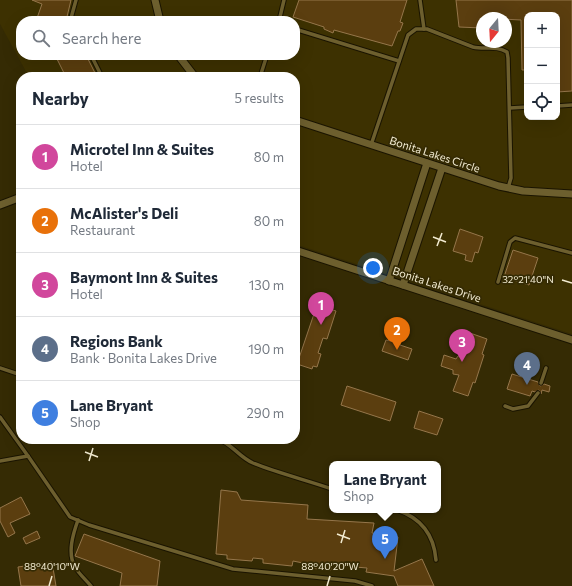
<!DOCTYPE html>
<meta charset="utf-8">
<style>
:root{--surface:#fff;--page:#f2f2f3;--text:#1f2937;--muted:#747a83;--line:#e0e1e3;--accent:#5a6790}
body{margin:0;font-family:Commissioner,sans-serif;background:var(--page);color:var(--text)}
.controls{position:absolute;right:12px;top:12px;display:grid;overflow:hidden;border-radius:8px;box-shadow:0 4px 16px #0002}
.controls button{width:36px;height:36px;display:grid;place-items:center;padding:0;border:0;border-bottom:1px solid var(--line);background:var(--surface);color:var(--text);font:20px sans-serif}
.compass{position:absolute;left:476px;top:12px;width:36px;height:36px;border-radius:50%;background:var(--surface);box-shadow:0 4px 16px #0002;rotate:198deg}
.you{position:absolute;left:373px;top:268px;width:14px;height:14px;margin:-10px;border:3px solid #fff;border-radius:50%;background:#1a73e8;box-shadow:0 0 0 6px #1a73e833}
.badge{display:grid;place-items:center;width:26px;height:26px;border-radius:50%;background:var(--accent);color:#fff;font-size:13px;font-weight:700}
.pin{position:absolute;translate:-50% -33px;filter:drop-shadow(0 1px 2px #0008)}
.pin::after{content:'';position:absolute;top:21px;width:14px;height:12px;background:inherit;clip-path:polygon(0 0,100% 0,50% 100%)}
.popup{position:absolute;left:329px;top:461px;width:112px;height:52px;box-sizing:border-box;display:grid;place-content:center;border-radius:8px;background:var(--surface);filter:drop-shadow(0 1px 3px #0005);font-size:13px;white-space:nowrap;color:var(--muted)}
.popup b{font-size:15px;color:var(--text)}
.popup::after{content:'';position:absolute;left:50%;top:100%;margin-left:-8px;border:8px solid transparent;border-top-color:var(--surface)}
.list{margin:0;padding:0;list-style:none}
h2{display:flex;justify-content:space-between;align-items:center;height:52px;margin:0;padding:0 16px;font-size:17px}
h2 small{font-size:13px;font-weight:400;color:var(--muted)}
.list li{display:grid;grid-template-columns:26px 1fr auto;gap:12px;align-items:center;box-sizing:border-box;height:64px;padding:0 16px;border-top:1px solid var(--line)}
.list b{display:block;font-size:15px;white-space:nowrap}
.list p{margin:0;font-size:13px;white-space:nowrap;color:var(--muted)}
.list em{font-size:13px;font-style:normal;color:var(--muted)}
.icon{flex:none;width:22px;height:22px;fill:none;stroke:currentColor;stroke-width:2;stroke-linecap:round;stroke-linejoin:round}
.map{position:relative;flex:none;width:572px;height:586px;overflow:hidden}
.search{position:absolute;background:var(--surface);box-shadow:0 4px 16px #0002;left:16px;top:16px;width:284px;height:44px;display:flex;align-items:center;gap:10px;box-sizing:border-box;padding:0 14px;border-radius:16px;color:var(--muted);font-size:15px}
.panel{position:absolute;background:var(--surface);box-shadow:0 4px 16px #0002;left:16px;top:72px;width:284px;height:372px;border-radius:16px}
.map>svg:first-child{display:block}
.built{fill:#3d3101;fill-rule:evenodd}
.building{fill:#5b3e0f;stroke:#95764b}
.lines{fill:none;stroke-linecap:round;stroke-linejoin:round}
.service-casing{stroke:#1a1400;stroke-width:5.5}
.minor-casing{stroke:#1a1400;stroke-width:9}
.service{stroke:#6d5f2e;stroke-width:3.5}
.minor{stroke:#6d5f2e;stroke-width:7}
.ticks{fill:none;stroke:#f2ebd1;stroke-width:1.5}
.labels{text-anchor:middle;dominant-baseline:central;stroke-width:3.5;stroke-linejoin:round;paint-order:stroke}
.street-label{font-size:11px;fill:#f2ebd1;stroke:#352b04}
.ticks-label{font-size:10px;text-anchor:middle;fill:#f2ebd1;stroke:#352b04;stroke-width:3.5;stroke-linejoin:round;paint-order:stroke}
</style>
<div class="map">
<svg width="572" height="586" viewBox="0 0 572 586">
<rect width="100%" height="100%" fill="#352b04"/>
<path class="built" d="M0 0H572V334L295 244V77H29L0 24ZM527 15H557V117H527ZM482 18H506V42H482ZM21 21H295V55H21Z"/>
<g class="building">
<polygon points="32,0 71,0 66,21 36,21 42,4"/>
<polygon points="299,0 407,0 400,22 403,23 400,31 398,31 392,46 334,30 333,33 324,29 324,27 293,17"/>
<polygon points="456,0 572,0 572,91 557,92 557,15 527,15 527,70 522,70 521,20 482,18 482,28 459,27"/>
<polygon points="55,55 86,55 97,77 55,77 64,73"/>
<polygon points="460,229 483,237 478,253 475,252 472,262 465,260 466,255 453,251"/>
<polygon points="513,250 538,258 529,285 504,277"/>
<polygon points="317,305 336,311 327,339 323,338 318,353 321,354 317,367 313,366 312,369 297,364"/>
<polygon points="470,333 487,339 482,354 484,355 475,383 473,382 468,396 453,391 459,375 453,374 453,370 441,366 444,355 456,359 458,356 463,357"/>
<polygon points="386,340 400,343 400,345 412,349 408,360 382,351"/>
<polygon points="512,374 538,382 540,386 544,384 550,386 549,392 542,390 541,394 539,390 535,392 532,391 530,396 507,389"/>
<polygon points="347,386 396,402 390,421 341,405"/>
<polygon points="419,411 443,419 437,435 414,428"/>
<polygon points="221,490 237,492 241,500 308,505 307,519 374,523 372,533 398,537 394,571 422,559 434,586 398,586 394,576 366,572 367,568 332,565 331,570 309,568 308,564 293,561 292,566 263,563 263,559 253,558 252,561 227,559 227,555 216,554"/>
<polygon points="21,497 30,514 10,523 15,533 8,537 0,521 0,508"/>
<polygon points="37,531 40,538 26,544 23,538"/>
<polygon points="84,534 160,561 157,586 120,586 122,573 75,556"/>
<polygon points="52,562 56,586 21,586 18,567"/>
</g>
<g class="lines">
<g class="service-casing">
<g id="service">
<polyline points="420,0 424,29"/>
<polyline points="72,21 71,18 76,0"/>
<polyline points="279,21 284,0"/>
<polyline points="295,29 399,61"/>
<polyline points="91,55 102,77"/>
<polyline points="260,77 267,55"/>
<polyline points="557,106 572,105"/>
<polyline points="510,108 527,107"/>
<path d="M371 145 408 35 416 29H427L473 47C485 50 496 45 507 52L508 58 511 178 508 188"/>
<polyline points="498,282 510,242 515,238 572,253"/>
<polyline points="0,368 21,375"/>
<polyline points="541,383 546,368"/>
<polyline points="505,406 513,409 528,406 538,393"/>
<polyline points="0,417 28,456"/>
<path d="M218 439C232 444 239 457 253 463 278 473 306 480 332 489"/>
<polyline points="0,461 28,456 70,517 89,525 233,569 355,581 372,586"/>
<path d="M397 510C421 518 434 535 436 560"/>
<path d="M78 520C73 534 67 553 75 567 79 574 86 580 91 586"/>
</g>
</g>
<g class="minor-casing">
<g id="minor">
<polyline points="155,0 160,21"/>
<polyline points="178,55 195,77"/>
<polyline points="295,120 499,186 523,191 572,194"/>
<polyline points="0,205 21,197"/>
<polyline points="295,250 572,340"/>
<polyline points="389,281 427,163"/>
<polyline points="403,285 442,168"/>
</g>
</g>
<use href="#service" class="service"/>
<use href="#minor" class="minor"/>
</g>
<path class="ticks" d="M433 237 446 242M437 246 442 233M562 280 572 283M85 452 98 457M89 461 93 448M337 534 350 539M341 543 345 530M49 586 52 576M327 586 330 576"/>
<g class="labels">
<g class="street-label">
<text transform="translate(435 154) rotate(18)">Bonita Lakes Circle</text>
<text transform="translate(437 284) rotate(18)">Bonita Lakes Drive</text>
</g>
</g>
<g class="ticks-label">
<text x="528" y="283">32°21'40"N</text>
<text x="52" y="570">88°40'10"W</text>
<text x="330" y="570">88°40'20"W</text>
</g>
</svg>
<div class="controls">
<button>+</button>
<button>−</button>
<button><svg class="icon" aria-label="locate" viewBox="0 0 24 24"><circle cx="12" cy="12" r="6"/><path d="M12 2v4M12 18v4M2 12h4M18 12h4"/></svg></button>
</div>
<svg class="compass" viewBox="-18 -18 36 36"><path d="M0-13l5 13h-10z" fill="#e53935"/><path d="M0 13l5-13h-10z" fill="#747a83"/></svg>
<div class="you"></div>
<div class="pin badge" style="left:321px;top:325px;background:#d1479c">1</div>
<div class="pin badge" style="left:397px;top:350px;background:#e8710a">2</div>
<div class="pin badge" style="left:462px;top:362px;background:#d1479c">3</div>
<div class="pin badge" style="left:527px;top:385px;background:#5c6f8a">4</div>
<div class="pin badge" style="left:385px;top:559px;background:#3f7fe0">5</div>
<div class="popup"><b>Lane Bryant</b>Shop</div>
<div class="search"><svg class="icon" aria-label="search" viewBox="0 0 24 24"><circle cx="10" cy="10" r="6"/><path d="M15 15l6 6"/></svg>Search here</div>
<section class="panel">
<h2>Nearby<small>5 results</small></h2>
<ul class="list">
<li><span class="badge" style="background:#d1479c">1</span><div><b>Microtel Inn &amp; Suites</b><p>Hotel</p></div><em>80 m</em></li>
<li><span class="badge" style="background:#e8710a">2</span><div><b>McAlister's Deli</b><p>Restaurant</p></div><em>80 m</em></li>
<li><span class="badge" style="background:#d1479c">3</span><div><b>Baymont Inn &amp; Suites</b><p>Hotel</p></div><em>130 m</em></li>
<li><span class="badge" style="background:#5c6f8a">4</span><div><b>Regions Bank</b><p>Bank · Bonita Lakes Drive</p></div><em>190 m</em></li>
<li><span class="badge" style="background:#3f7fe0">5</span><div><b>Lane Bryant</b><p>Shop</p></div><em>290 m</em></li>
</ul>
</section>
</div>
